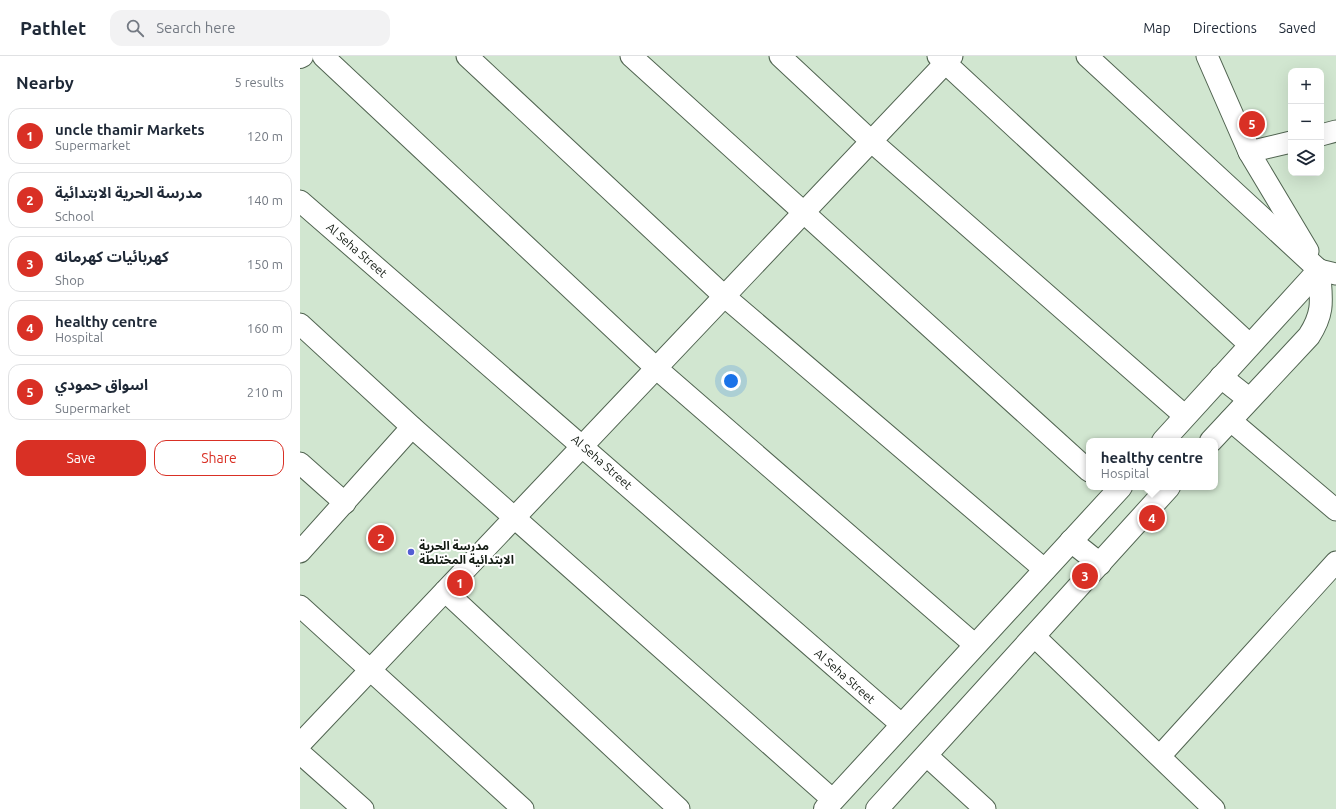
<!DOCTYPE html>
<meta charset="utf-8">
<style>
:root{--surface:#fff;--page:#f2f2f3;--text:#1f2937;--muted:#747a83;--line:#e0e1e3;--accent:#d93025}
body{margin:0;font-family:Ubuntu,"Noto Sans Arabic",sans-serif;background:var(--page);color:var(--text)}
.controls{position:absolute;right:12px;top:12px;display:grid;overflow:hidden;border-radius:8px;box-shadow:0 4px 16px #0002}
.controls button{width:36px;height:36px;display:grid;place-items:center;padding:0;border:0;border-bottom:1px solid var(--line);background:var(--surface);color:var(--text);font:20px sans-serif}
.you{position:absolute;left:431px;top:325px;width:14px;height:14px;margin:-10px;border:3px solid #fff;border-radius:50%;background:#1a73e8;box-shadow:0 0 0 6px #1a73e833}
.badge{display:grid;place-items:center;width:26px;height:26px;border-radius:50%;background:var(--accent);color:#fff;font-size:13px;font-weight:700}
.pin{position:absolute;translate:-50% -50%;border:2px solid #fff;box-shadow:0 1px 4px #0006}
.popup{position:absolute;left:786px;top:382px;width:132px;height:52px;box-sizing:border-box;display:grid;place-content:center;border-radius:8px;background:var(--surface);filter:drop-shadow(0 1px 3px #0005);font-size:13px;white-space:nowrap;color:var(--muted)}
.popup b{font-size:15px;color:var(--text)}
.popup::after{content:'';position:absolute;left:50%;top:100%;margin-left:-8px;border:8px solid transparent;border-top-color:var(--surface)}
.list{margin:0;padding:0;list-style:none}
h2{display:flex;justify-content:space-between;align-items:center;height:52px;margin:0;padding:0 16px;font-size:17px}
h2 small{font-size:13px;font-weight:400;color:var(--muted)}
.list li{display:grid;grid-template-columns:26px 1fr auto;gap:12px;align-items:center;box-sizing:border-box;height:56px;margin:0 8px 8px;padding:0 8px;border:1px solid var(--line);border-radius:12px}
.list b{display:block;font-size:15px;white-space:nowrap}
.list p{margin:0;font-size:13px;white-space:nowrap;color:var(--muted)}
.list em{font-size:13px;font-style:normal;color:var(--muted)}
.actions{display:flex;gap:8px;padding:12px 16px}
.actions a{flex:1;padding:9px 0;border:1px solid var(--accent);border-radius:12px;text-align:center;font-size:14px;color:var(--accent)}
.actions .main{background:var(--accent);color:#fff}
.icon{flex:none;width:22px;height:22px;fill:none;stroke:currentColor;stroke-width:2;stroke-linecap:round;stroke-linejoin:round}
.map{position:relative;flex:none;width:1036px;height:753px;overflow:hidden}
header{display:flex;align-items:center;gap:24px;box-sizing:border-box;height:56px;padding:0 20px;background:var(--surface);border-bottom:1px solid var(--line)}
header strong{font-size:19px}
nav{display:flex;gap:22px;margin-inline-start:auto;font-size:14px}
.search{width:280px;height:36px;background:var(--page);display:flex;align-items:center;gap:10px;box-sizing:border-box;padding:0 14px;border-radius:12px;color:var(--muted);font-size:15px}
main{display:flex}
aside{flex:1;background:var(--surface)}
.map>svg:first-child{display:block}
.lines{fill:none;stroke-linecap:round;stroke-linejoin:round}
.minor-casing{stroke:#516451;stroke-width:23}
.tertiary-casing{stroke:#516451;stroke-width:24}
.minor{stroke:#fff;stroke-width:21}
.tertiary{stroke:#fff;stroke-width:22}
.poi-dot{fill:#535dd3;stroke:#fff;stroke-width:1.5}
.labels{text-anchor:middle;dominant-baseline:central;stroke-width:4;stroke-linejoin:round;paint-order:stroke}
.street-label{font-size:12px;fill:#131b13;stroke:#fff}
.poi-label{font-size:12px;font-weight:bold;fill:#131b13;stroke:#fff;text-anchor:start}
</style>
<header>
<strong>Pathlet</strong>
<div class="search"><svg class="icon" aria-label="search" viewBox="0 0 24 24"><circle cx="10" cy="10" r="6"/><path d="M15 15l6 6"/></svg>Search here</div>
<nav><a>Map</a><a>Directions</a><a>Saved</a></nav>
</header>
<main>
<aside>
<h2>Nearby<small>5 results</small></h2>
<ul class="list">
<li><span class="badge">1</span><div><b>uncle thamir Markets</b><p>Supermarket</p></div><em>120 m</em></li>
<li><span class="badge">2</span><div><b>مدرسة الحرية الابتدائية</b><p>School</p></div><em>140 m</em></li>
<li><span class="badge">3</span><div><b>كهربائيات كهرمانه</b><p>Shop</p></div><em>150 m</em></li>
<li><span class="badge">4</span><div><b>healthy centre</b><p>Hospital</p></div><em>160 m</em></li>
<li><span class="badge">5</span><div><b>اسواق حمودي</b><p>Supermarket</p></div><em>210 m</em></li>
</ul>
<div class="actions"><a class="main">Save</a><a>Share</a></div>
</aside>
<div class="map">
<svg width="1036" height="753" viewBox="0 0 1036 753">
<rect width="100%" height="100%" fill="#d1e6d0"/>
<g class="lines">
<g class="minor-casing">
<g id="minor">
<polyline points="23,0 356,312 675,589"/>
<polyline points="167,0 424,240 745,514"/>
<polyline points="331,0 789,415"/>
<polyline points="480,0 571,85 885,360"/>
<polyline points="638,0 950,289"/>
<polyline points="787,0 1019,214 1036,218"/>
<polyline points="907,0 949,96 1008,195"/>
<polyline points="1021,79 1036,75"/>
<polyline points="945,82 949,96 991,86"/>
<polyline points="0,145 602,669"/>
<polyline points="0,268 112,371 533,744"/>
<polyline points="930,364 1036,454"/>
<polyline points="0,407 45,447"/>
<polyline points="0,496 112,371"/>
<polyline points="145,535 379,753"/>
<polyline points="0,550 223,753"/>
<polyline points="734,580 914,753"/>
<polyline points="0,688 652,0"/>
<polyline points="0,697 63,753"/>
<polyline points="626,699 685,753"/>
<polyline points="860,700 1036,506"/>
</g>
</g>
<g class="tertiary-casing">
<g id="tertiary">
<polyline points="0,1 2,0"/>
<polyline points="921,321 949,343"/>
<polyline points="863,385 1019,214"/>
<path d="M911 385 1009 280C1025 255 1021 243 1019 214"/>
<polyline points="771,485 800,508"/>
<polyline points="525,753 821,431"/>
<polyline points="577,753 869,431"/>
</g>
</g>
<use href="#minor" class="minor"/>
<use href="#tertiary" class="tertiary"/>
</g>
<circle class="poi-dot" cx="111" cy="496" r="4"/>
<g class="labels">
<g class="street-label">
<text transform="translate(57 194) rotate(41)">Al Seha Street</text>
<text transform="translate(302 406) rotate(41)">Al Seha Street</text>
<text transform="translate(545 620) rotate(41)">Al Seha Street</text>
</g>
<g class="poi-label">
<text x="119" y="489">مدرسة الحرية<tspan x="119" dy="14">الابتدائية المختلطة</tspan></text>
</g>
</g>
</svg>
<div class="controls">
<button>+</button>
<button>−</button>
<button><svg class="icon" aria-label="layers" viewBox="0 0 24 24"><path d="M12 4l9 5-9 5-9-5zM3 14l9 5 9-5"/></svg></button>
</div>
<div class="you"></div>
<div class="pin badge" style="left:160px;top:527px">1</div>
<div class="pin badge" style="left:81px;top:482px">2</div>
<div class="pin badge" style="left:785px;top:520px">3</div>
<div class="pin badge" style="left:852px;top:462px">4</div>
<div class="popup"><b>healthy centre</b>Hospital</div>
<div class="pin badge" style="left:952px;top:68px">5</div>
</div>
</main>
